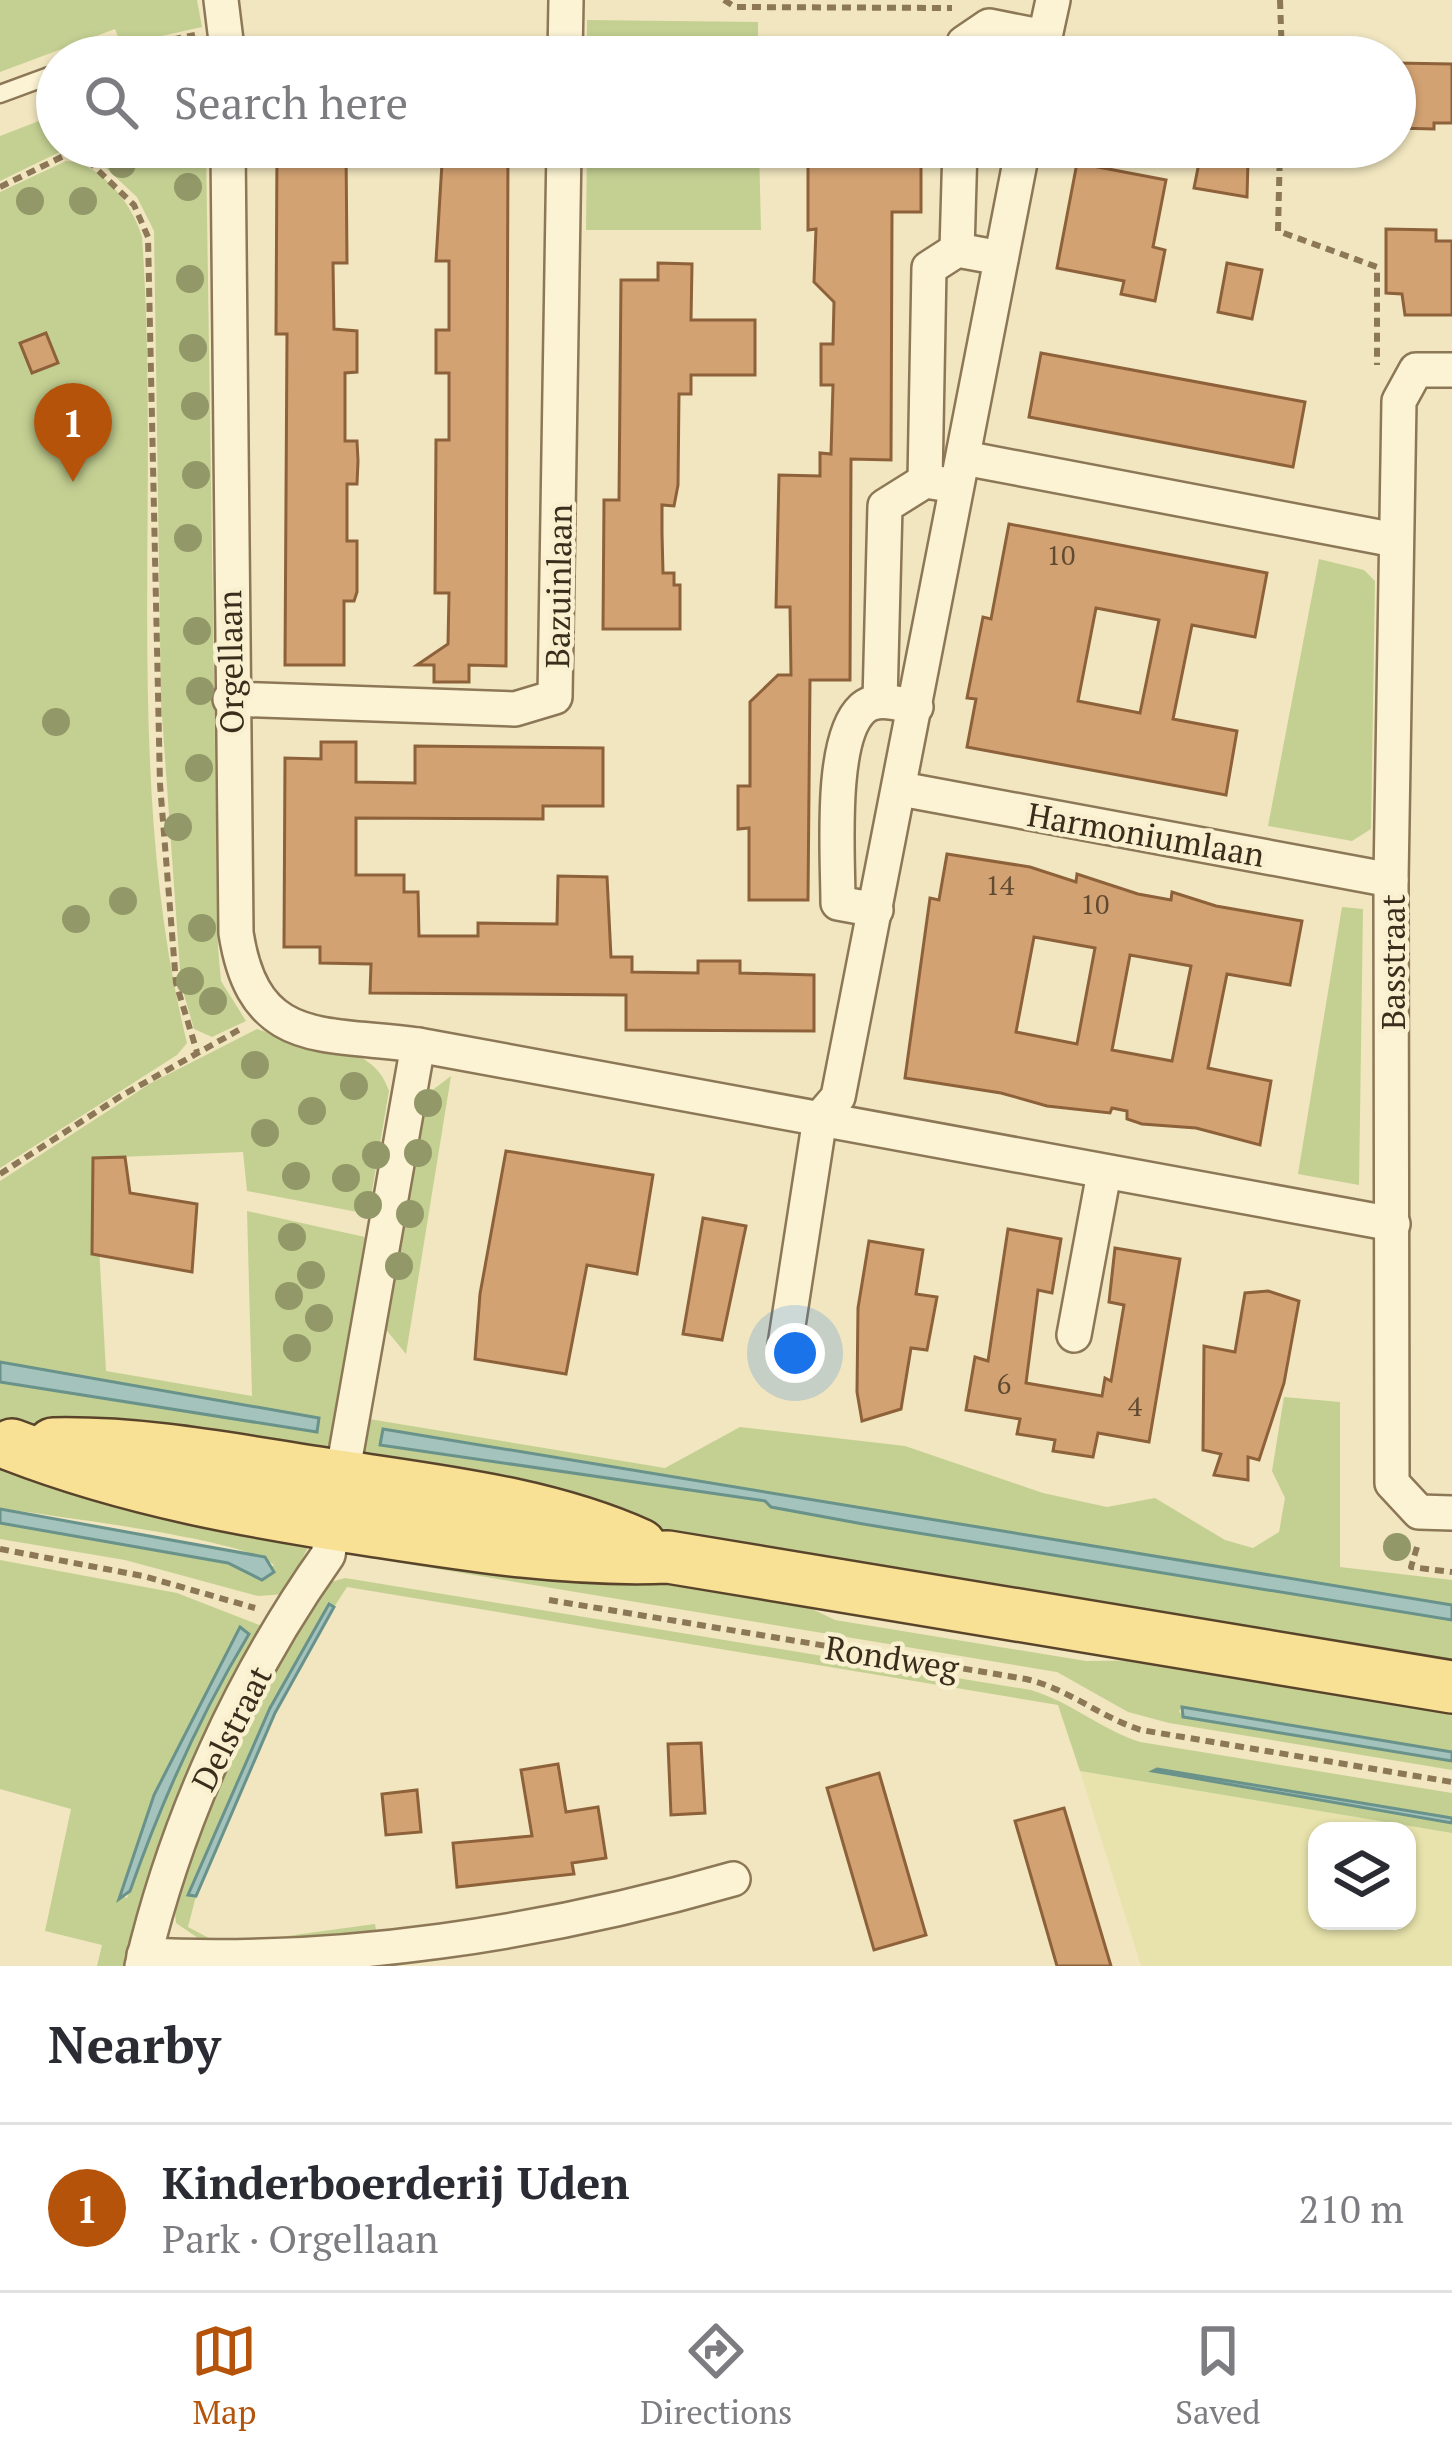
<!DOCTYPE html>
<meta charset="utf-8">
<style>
:root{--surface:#fff;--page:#f2f2f3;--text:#2b2b33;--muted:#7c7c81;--line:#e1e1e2;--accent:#b45309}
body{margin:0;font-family:"PT Serif",serif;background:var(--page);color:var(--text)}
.controls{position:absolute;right:36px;bottom:36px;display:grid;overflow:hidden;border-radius:24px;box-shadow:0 3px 9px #0004}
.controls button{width:108px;height:108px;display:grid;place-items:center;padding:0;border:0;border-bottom:3px solid var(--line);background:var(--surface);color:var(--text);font:60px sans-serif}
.you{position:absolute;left:795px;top:1353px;width:42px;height:42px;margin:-30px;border:9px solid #fff;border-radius:50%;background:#1a73e8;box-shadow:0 0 0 18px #1a73e833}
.badge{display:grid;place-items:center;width:78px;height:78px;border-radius:50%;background:var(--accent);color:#fff;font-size:39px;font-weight:700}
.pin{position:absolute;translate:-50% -99px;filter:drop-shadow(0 3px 6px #0008)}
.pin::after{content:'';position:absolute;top:63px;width:42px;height:36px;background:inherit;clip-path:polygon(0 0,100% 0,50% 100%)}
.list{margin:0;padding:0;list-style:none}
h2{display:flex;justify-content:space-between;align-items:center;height:156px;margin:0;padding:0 48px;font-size:51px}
h2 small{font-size:39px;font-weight:400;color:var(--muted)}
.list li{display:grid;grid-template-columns:78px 1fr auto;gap:36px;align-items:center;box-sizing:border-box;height:168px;padding:0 48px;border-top:3px solid var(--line)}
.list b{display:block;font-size:45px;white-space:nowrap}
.list p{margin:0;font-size:39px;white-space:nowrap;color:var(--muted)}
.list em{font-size:39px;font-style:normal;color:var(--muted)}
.icon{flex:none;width:66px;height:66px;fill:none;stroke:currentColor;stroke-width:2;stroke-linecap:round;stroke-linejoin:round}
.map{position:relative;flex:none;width:1452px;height:1966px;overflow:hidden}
.search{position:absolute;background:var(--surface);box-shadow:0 3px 9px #0004;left:36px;right:36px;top:36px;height:132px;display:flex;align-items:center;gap:30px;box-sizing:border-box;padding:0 42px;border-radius:66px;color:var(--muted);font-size:45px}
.sheet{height:324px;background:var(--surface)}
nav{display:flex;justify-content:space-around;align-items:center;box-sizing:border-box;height:168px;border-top:3px solid var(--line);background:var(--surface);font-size:33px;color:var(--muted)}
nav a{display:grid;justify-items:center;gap:6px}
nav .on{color:var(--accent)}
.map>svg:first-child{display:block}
.farmland{fill:#e8e3ac;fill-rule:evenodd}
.green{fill:#c4d092;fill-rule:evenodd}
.water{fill:#a3c3bc;stroke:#69928b;stroke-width:3}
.building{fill:#d3a272;stroke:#8d613a;stroke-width:3;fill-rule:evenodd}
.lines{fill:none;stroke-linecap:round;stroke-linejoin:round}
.lane-casing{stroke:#8c7756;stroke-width:21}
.street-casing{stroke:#8c7756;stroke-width:38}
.primary-casing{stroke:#59442b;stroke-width:56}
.path{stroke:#8c7756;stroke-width:6;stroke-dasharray:9 6;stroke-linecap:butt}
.lane{stroke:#fbf3d3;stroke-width:16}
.street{stroke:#fbf3d3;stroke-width:33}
.primary{stroke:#f8e194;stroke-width:51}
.tree{fill:#939868}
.labels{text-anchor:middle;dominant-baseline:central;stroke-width:9;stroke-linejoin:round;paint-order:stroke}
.number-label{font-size:27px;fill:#604a32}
.street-label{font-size:33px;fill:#3a2d1c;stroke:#f8f0cf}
</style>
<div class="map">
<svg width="1452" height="1966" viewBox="0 0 1452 1966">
<rect width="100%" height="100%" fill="#f1e6bf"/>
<path class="farmland" d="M1080 1771 1452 1833V1966H1141ZM1317 1831H1407V1921H1317Z"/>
<g class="green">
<polygon points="0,0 197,0 202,27 121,45 115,29 0,72"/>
<polygon points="587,20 758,22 758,57 587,57"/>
<polygon points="57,114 57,147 70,147 0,181 0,136"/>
<polygon points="96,147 206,147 218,948 221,981 246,1021 212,1037 194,1029 181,984 161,702 154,231 137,197 93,156"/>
<polygon points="587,147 759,147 761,230 586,230"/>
<path d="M66 161C100 162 134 206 142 237 161 504 122 781 187 1043L177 1055 0 1168V192Z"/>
<polygon points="1319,559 1364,570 1375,581 1371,829 1352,841 1268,826"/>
<polygon points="1342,907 1363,909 1359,1185 1298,1174"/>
<path d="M257 1029C301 1045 373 1039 389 1091L368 1214 247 1191 243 1152 94 1158 106 1371 252 1396 247 1211 365 1237 326 1463 0 1423V1382L317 1432 318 1418 0 1362V1181L151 1083Z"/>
<polygon points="451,1076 406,1354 383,1326 420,1110 426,1095"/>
<polygon points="1284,1397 1340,1402 1340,1567 1452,1580 1452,1668 667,1537 361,1469 369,1419 665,1468 740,1427 905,1446 1043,1493 1107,1507 1155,1498 1225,1540 1253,1548 1279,1532 1285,1498 1272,1471"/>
<path d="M0 1466 314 1534 286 1594 258 1596 125 1560 0 1539V1523L228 1563 252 1577 274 1565C248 1539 48 1516 0 1508Z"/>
<polygon points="350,1539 781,1594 835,1620 1086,1661 1167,1660 1452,1706 1452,1752 1182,1707 1179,1711 1183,1717 1452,1761 1452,1770 1169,1723 1128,1712 1057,1672 348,1554"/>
<path d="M0 1560 177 1593 262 1626 264 1633 131 1966H97L102 1945 45 1931 71 1809 0 1789ZM239 1628 249 1634 164 1793 127 1898 119 1895 154 1795Z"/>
<path d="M345 1578 1031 1690C1071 1702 1100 1729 1140 1742L1452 1793V1818L1155 1773 1452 1823V1833L1080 1771 1058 1705 347 1587 334 1607 329 1605 270 1708 189 1894 196 1896 188 1927 222 1945 375 1924 377 1936 217 1951 176 1923C165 1841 271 1669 313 1595L320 1585Z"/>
</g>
<g class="water">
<polygon points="0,1362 319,1418 317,1432 0,1382"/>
<polygon points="383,1429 1452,1605 1452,1620 863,1524 771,1507 765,1501 380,1445"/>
<polygon points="0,1509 265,1557 274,1572 262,1580 228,1563 0,1523"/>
<polygon points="329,1604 334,1607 275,1713 196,1896 188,1895 270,1708"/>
<path d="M240 1627 249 1634C199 1717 162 1800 130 1891L119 1899 154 1795Z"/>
<polygon points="1182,1707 1452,1752 1452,1761 1183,1717"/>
<polygon points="1157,1769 1452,1818 1452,1823 1153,1771"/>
</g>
<g class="building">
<polygon points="1395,63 1452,64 1452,123 1434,123 1434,129 1395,128"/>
<polygon points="277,147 346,147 347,263 333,263 334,329 357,331 357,372 345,373 345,441 357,441 358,461 357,484 347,484 347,541 357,541 357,592 354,601 344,601 344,665 285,665 287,334 276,334"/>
<polygon points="443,147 508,147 506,666 469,665 469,682 434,682 434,665 417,665 448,644 449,593 435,593 436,440 449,440 449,373 436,373 436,330 449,330 449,261 436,261"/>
<polygon points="813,147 921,150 921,212 892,212 891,460 851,459 850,680 810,680 808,900 749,900 749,828 738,829 738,786 750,786 750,702 778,675 791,675 790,607 776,607 779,475 820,476 820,453 831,454 833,385 821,385 821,344 833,344 834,302 814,282 816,229 808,230 808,160 813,160"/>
<polygon points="1201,153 1248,161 1247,197 1194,188"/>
<polygon points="1077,163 1166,180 1153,247 1165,250 1155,301 1121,294 1124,281 1057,268"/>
<polygon points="1386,229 1436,230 1436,241 1452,241 1452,315 1405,315 1402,294 1386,293"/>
<polygon points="658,263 692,264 691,320 755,320 755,375 691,375 691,394 679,394 678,485 674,506 662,505 662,533 663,573 674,573 674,585 680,585 680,629 603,629 604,500 619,500 621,280 658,280"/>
<polygon points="1227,263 1262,270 1252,319 1218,312"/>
<polygon points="46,333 58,363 32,373 20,343"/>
<polygon points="1041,353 1305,402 1293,467 1029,417"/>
<path d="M1009 524 1267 573 1255 637 1192 625 1173 719 1237 731 1226 795 967 747 976 699 967 698 983 617 991 619ZM1096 608 1159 620 1140 713 1078 701Z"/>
<polygon points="321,742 356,742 356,782 415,783 415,746 603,748 603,806 543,806 543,819 356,818 356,875 404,875 404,892 418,892 419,936 478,936 478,923 557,924 558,876 607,877 611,957 632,957 632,972 698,973 698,961 740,961 740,973 814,975 814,1031 626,1030 626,995 370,993 371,964 320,963 320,947 284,947 285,758 321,759"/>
<path d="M947 854 1030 867 1076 882 1077 874 1138 894 1171 900 1172 892 1216 906 1302 921 1290 985 1227 974 1208 1068 1271 1081 1260 1145 1196 1128 1142 1124 1127 1119V1111L1112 1108 1110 1113 1047 1106 1001 1093 905 1078 930 898 939 900ZM1034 937 1095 948 1077 1044 1016 1032ZM1130 955 1191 966 1172 1061 1112 1050Z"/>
<polygon points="506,1151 653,1175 637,1274 587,1265 566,1374 475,1359 480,1294"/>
<polygon points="125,1157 130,1193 197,1204 192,1272 92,1254 93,1158"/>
<polygon points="703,1218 746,1226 722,1340 683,1334"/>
<polygon points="1008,1229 1061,1239 1052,1293 1038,1290 1026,1383 1102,1396 1105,1378 1111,1381 1124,1305 1109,1302 1115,1248 1180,1259 1149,1442 1098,1433 1093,1457 1053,1451 1055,1440 1017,1434 1020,1419 966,1410 975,1357 988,1361"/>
<polygon points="869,1241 923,1250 916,1294 937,1297 927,1350 911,1348 901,1409 862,1421 857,1392 858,1308"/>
<polygon points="1268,1291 1299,1301 1284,1383 1259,1460 1248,1457 1248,1480 1214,1475 1221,1454 1203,1450 1204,1346 1235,1352 1245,1293"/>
<polygon points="701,1743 705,1813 671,1815 668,1744"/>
<polygon points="558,1764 566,1812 598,1807 606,1858 572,1863 574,1874 457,1887 453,1843 532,1836 521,1770"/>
<polygon points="879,1773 926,1935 874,1950 827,1788"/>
<polygon points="417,1790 421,1832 386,1835 382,1794"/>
<polygon points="1064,1808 1111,1966 1057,1966 1015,1821"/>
</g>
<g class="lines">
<g class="lane-casing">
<g id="lane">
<polyline points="101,57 121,50"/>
<polyline points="0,94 57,73"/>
</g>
</g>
<g class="street-casing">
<g id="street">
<polyline points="221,0 228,57"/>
<polyline points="1041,55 1053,0"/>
<polyline points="565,57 566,0"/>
<polyline points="963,57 964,43 989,26 1045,37"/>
<path d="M228 147 236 933C254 1049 323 1032 418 1045L1393 1224"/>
<polyline points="957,250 960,147"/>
<polyline points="1452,370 1416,370 1399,401 1391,880 1392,1483 1419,1512 1452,1513"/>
<polyline points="964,458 1395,540"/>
<polyline points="925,481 929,268 957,250 1001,258"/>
<polyline points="230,699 515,709 555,697 564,147"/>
<polyline points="880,701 885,506 925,481 944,484"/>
<polyline points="901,789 1391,880"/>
<path d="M876 910 838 903C838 857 829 740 862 709 876 695 899 704 916 707"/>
<polyline points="820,1118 838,1097 1023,147"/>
<polyline points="1074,1335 1104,1173"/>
<polyline points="785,1345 820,1118"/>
<path d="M144 1955C340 1965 545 1933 733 1879"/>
<path d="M142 1966C176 1821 242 1676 328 1555L418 1045"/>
</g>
</g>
<g class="primary-casing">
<g id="primary">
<path d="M53 1444C152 1442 248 1463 345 1477 444 1492 549 1504 640 1545"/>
<path d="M12 1445C131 1491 252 1512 377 1531 474 1546 570 1561 668 1557L1452 1687"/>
</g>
</g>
<g class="path">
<polyline points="724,0 735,7 952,8"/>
<polyline points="1280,0 1282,57"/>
<polyline points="143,45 195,35"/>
<polyline points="1280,147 1278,231 1377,267 1377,365"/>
<polyline points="77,150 134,205 148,237 160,784 176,983 197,1052"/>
<polyline points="0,187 82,147"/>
<polyline points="0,1174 121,1096 244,1027"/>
<polyline points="1417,1547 1411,1567 1452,1572"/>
<polyline points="0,1549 143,1576 255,1608"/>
<path d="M549 1600 1026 1679C1069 1689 1100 1717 1141 1730L1452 1782"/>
</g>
<use href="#lane" class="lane"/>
<use href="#street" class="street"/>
<use href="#primary" class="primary"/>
</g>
<g class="tree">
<circle cx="122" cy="164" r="14"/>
<circle cx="188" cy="187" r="14"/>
<circle cx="30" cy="201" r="14"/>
<circle cx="83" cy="201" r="14"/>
<circle cx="190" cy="279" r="14"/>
<circle cx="193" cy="348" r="14"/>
<circle cx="195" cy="406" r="14"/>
<circle cx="196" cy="475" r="14"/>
<circle cx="188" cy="538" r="14"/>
<circle cx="197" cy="631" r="14"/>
<circle cx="200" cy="691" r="14"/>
<circle cx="56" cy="722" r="14"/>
<circle cx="199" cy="768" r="14"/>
<circle cx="178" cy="827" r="14"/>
<circle cx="123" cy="901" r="14"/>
<circle cx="76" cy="919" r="14"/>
<circle cx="202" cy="928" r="14"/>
<circle cx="190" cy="981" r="14"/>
<circle cx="213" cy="1001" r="14"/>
<circle cx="255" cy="1065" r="14"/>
<circle cx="354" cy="1086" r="14"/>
<circle cx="428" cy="1103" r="14"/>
<circle cx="312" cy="1111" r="14"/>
<circle cx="265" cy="1133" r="14"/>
<circle cx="418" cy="1153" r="14"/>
<circle cx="376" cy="1155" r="14"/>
<circle cx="296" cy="1176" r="14"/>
<circle cx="346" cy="1178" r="14"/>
<circle cx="368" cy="1205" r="14"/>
<circle cx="410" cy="1214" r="14"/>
<circle cx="292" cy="1237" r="14"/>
<circle cx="399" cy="1266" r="14"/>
<circle cx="311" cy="1275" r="14"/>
<circle cx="289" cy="1296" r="14"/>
<circle cx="319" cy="1318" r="14"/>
<circle cx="297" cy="1348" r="14"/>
<circle cx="1397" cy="1547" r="14"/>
</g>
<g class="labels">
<g class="number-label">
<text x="1061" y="555">10</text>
<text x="1000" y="885">14</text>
<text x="1095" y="904">10</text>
<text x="1004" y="1384">6</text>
<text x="1135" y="1406">4</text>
</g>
<g class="street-label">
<text transform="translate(558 586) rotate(-89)">Bazuinlaan</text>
<text transform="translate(230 662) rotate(-91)">Orgellaan</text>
<text transform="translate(1146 834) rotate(10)">Harmoniumlaan</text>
<text transform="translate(1392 962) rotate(-90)">Basstraat</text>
<text transform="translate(892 1657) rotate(9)">Rondweg</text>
<text transform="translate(231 1728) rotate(-63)">Delstraat</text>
</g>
</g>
</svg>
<div class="controls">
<button><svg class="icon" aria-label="layers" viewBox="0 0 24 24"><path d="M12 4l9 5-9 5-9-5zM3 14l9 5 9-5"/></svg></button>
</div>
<div class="you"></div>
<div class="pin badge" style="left:73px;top:482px">1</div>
<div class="search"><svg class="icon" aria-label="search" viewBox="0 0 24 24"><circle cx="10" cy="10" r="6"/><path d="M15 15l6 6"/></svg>Search here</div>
</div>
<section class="sheet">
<h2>Nearby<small></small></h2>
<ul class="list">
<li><span class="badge">1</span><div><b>Kinderboerderij Uden</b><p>Park · Orgellaan</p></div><em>210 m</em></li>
</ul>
</section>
<nav>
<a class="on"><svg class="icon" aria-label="map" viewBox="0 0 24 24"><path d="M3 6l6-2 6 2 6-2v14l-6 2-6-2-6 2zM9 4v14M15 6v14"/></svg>Map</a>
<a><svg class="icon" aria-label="directions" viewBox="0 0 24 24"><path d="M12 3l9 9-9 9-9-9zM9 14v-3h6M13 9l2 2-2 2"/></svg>Directions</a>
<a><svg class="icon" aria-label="saved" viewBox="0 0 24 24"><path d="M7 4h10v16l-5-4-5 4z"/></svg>Saved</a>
</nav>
